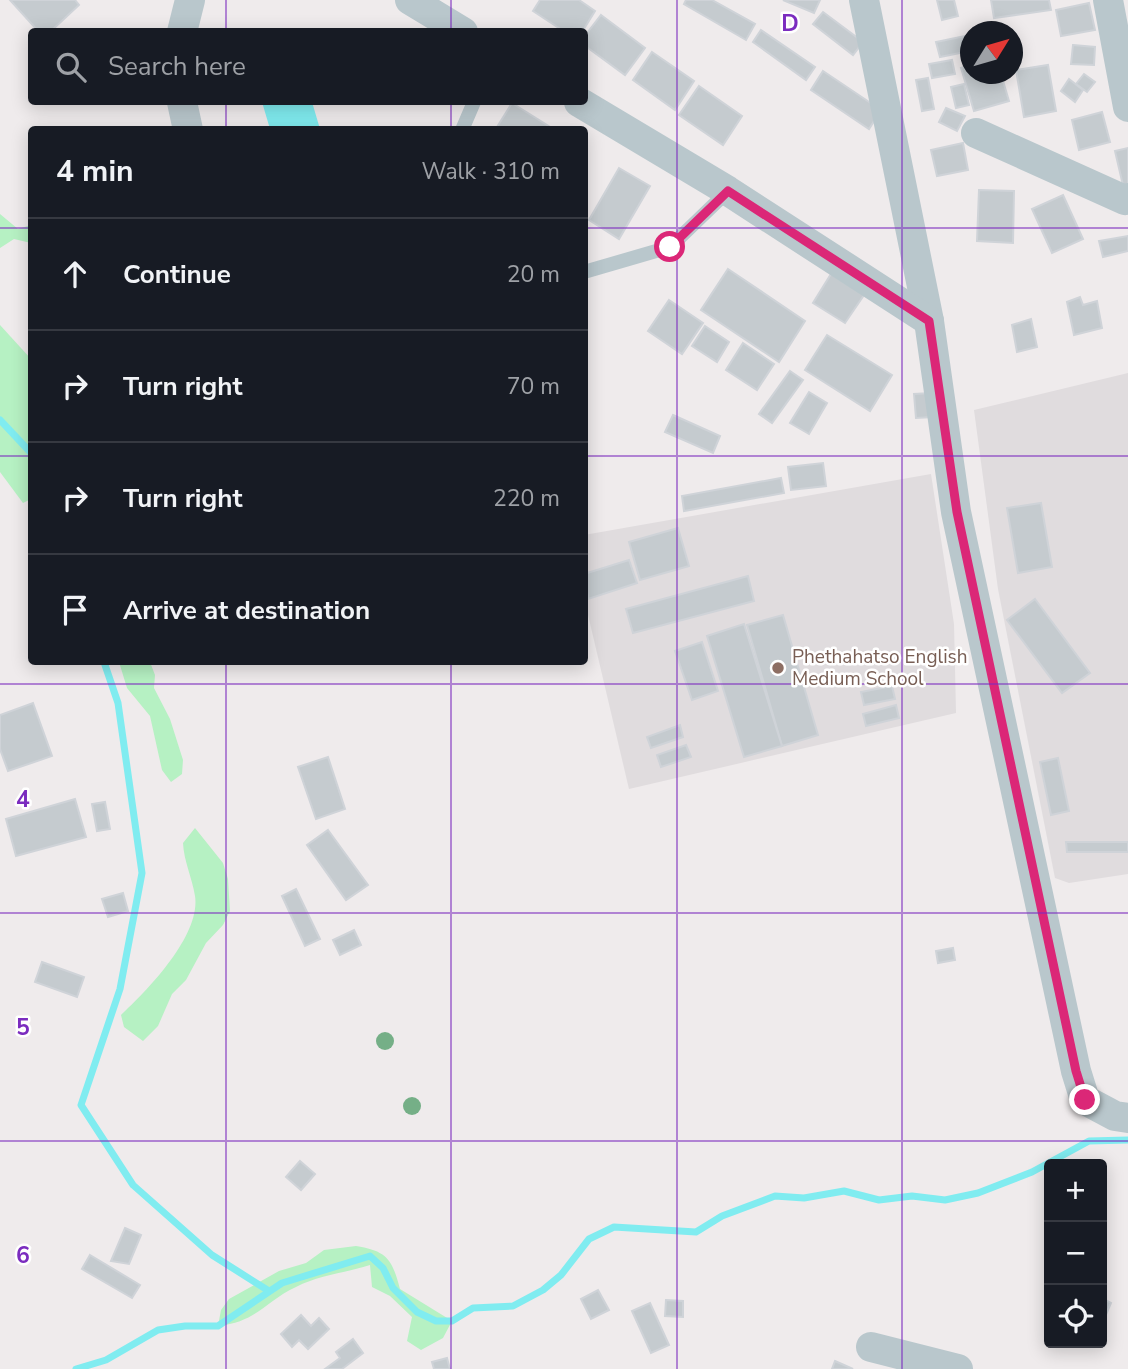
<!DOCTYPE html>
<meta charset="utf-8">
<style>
:root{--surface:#171b24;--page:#20242c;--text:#f1f3f6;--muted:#9ea1a6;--line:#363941}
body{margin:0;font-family:"Nunito Sans",sans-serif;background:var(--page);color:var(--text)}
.controls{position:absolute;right:21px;bottom:21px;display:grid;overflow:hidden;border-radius:7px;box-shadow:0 4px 18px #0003}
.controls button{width:63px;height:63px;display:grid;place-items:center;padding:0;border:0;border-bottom:2px solid var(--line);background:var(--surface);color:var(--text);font:35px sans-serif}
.compass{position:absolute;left:960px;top:21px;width:63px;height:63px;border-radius:50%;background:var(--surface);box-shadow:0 4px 18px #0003;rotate:53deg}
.stop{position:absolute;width:21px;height:21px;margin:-16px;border:5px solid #db2777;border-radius:50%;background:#fff}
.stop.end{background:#db2777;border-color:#fff;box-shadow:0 2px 7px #0008}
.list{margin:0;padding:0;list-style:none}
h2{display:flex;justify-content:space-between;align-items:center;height:91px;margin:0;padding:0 28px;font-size:30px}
h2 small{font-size:23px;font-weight:400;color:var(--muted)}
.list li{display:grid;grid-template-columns:46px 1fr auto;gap:21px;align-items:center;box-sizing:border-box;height:112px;padding:0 28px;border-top:2px solid var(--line)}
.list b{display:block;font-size:26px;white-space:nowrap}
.list em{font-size:23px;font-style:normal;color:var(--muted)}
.icon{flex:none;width:38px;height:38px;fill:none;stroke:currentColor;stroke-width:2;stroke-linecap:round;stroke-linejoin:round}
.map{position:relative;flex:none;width:1128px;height:1369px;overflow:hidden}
.search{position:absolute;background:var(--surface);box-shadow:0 4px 18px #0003;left:28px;top:28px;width:560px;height:77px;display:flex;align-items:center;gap:18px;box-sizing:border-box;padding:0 24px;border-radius:7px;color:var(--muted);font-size:26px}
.panel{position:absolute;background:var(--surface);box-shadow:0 4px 18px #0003;left:28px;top:126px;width:560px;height:539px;border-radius:7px}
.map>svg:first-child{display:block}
.education{fill:#e0dcde}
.green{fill:#b6f1c3}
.water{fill:#80ecf0}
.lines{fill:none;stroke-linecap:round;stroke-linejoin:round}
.stream{stroke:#80ecf0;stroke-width:7}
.building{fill:#c5cbcf;stroke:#cfd3d8;stroke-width:2}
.service{stroke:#b9c7cc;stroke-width:14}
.minor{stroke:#b9c7cc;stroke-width:30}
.tree{fill:#75af87}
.route{stroke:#db2777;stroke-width:9}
.grid{fill:none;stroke:#7b2cbf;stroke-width:2;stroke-opacity:0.55}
.education-dot{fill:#8d6e63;stroke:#fff;stroke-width:2.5}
.labels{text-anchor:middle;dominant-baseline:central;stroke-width:5;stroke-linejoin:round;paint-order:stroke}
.education-label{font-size:19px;fill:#785e54;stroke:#fff;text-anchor:start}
.grid-label{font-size:23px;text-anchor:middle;font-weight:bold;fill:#7b2cbf;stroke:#fff;stroke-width:5;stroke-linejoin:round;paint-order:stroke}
</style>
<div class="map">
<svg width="1128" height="1369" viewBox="0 0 1128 1369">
<rect width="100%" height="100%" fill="#efebec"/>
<g class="education">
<polygon points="1128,373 1128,874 1069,883 1055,878 998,589 974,410"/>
<polygon points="931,474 954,624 956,713 629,789 585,602 584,535"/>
</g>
<g class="green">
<polygon points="0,214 18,229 31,225 31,243 14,239 0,248"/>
<polygon points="0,325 31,359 31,499 23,503 0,472"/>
<polygon points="119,662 150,662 155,675 154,688 170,719 183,760 182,774 171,782 162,770 150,716 127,688"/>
<path d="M195 828 223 863 228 879 230 911 223 925 206 943 186 980 172 994 158 1026 143 1041 124 1027 121 1015C148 990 201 935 195 896 192 877 184 862 183 843Z"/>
<path d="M356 1246C387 1251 392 1259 400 1289L452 1321 443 1338 421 1350 407 1341 412 1317 390 1296 372 1287 370 1265C345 1273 319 1275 296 1287 264 1302 257 1322 218 1326L221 1310 229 1299 279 1271 306 1263 324 1250Z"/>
</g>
<polygon class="water" points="262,102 312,102 320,129 270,129"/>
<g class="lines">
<g class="stream">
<polyline points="0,420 32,454"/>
<polyline points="104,662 118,703 142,873 120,989 81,1105 133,1185 212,1255 269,1291"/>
<polyline points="76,1369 106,1360 158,1330 185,1326 218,1326 282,1283 370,1256 383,1268 393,1288 417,1312 436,1321 452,1321 473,1308 513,1306 543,1290 561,1275 589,1239 614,1227 696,1232 722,1216 775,1196 804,1198 844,1191 879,1200 912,1196 945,1200 978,1193 1032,1172 1089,1141 1128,1140"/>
</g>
</g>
<g class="building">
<polygon points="10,0 75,0 79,5 50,32 39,32"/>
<polygon points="540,0 579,0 595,11 582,32 565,32 533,11"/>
<polygon points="686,0 712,0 755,24 746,40 684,4"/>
<polygon points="783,0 820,0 814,13"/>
<polygon points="937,0 954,0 958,16 942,20"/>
<polygon points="991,0 1049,0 1051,10 994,18"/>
<polygon points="1089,3 1095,30 1061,36 1056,10"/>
<polygon points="823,12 863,42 853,55 813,24"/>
<polygon points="601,15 645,48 625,75 584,45 584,37"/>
<polygon points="761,30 815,67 806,80 753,42"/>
<polygon points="970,35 970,51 940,57 936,42"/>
<polygon points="1073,45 1095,47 1094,65 1071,64"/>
<polygon points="652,52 694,81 675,110 633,80"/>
<polygon points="952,60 955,74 932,78 929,64"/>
<polygon points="970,65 970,74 1001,74 1009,101 974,111 961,68"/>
<polygon points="1048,65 1056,111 1024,117 1016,70"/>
<polygon points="823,71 881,110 869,129 811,90"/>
<polygon points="1084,74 1095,82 1087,92 1076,84"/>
<polygon points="928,78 934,109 922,111 916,80"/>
<polygon points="1069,79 1083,90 1075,102 1061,91"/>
<polygon points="964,84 969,105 956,108 951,87"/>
<polygon points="699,86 742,116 723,145 679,115"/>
<polygon points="512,103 555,130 497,127"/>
<polygon points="946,108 965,116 957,131 939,122"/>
<polygon points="1102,112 1110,142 1079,150 1072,120"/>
<polygon points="963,143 968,170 937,176 931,150"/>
<polygon points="1128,148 1128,193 1125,194 1115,151"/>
<polygon points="619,168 650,186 619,239 589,220"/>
<polygon points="979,190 1014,191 1013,243 977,241"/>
<polygon points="1063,195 1083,239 1052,253 1032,209"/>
<polygon points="1128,236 1128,251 1103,257 1099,241"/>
<polygon points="728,269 805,321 779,362 701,310"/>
<polygon points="831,274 864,295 845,323 813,303"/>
<polygon points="1080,297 1083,305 1097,301 1102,328 1074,335 1067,302"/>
<polygon points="669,300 703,323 682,354 648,331"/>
<polygon points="1031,319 1037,347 1017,352 1012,325"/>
<polygon points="705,326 729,342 717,362 692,346"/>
<polygon points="827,335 892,375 870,411 805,370"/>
<polygon points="743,343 774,364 757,390 726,370"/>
<polygon points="790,371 803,380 772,423 759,414"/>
<polygon points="809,392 827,403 809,434 790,423"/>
<polygon points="931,393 933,417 916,418 914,394"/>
<polygon points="673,415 720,436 713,453 665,432"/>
<polygon points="823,463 826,486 791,490 788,467"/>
<polygon points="781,478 784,493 684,511 682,496"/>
<polygon points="1041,503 1052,567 1018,573 1007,508"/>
<polygon points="678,528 689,566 640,580 629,542"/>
<polygon points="629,560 637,583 588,599 584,574"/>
<polygon points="748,576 754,601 633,633 626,609"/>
<polygon points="1035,599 1090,673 1062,693 1007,620"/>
<polygon points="783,615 818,735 782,746 747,625"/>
<polygon points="744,624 782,746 744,757 707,636"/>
<polygon points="702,642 718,691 692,700 675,651"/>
<polygon points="892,686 895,699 864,705 861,692"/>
<polygon points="33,703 52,756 8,771 0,749 0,715"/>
<polygon points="896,705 899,718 866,726 863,714"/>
<polygon points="680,725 683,737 651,748 647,737"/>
<polygon points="686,745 691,757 661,767 657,755"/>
<polygon points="328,757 345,809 316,819 298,767"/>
<polygon points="1058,758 1069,811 1051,815 1040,762"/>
<polygon points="75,799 86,837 16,856 6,819"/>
<polygon points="105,802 110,829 97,831 92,804"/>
<polygon points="328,830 368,885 346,900 307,845"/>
<polygon points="1066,842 1128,842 1128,852 1067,852"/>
<polygon points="296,889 320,939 305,946 282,896"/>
<polygon points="123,893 128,911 108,917 102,899"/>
<polygon points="354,930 361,945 340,955 333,940"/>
<polygon points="953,948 955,960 938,963 936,951"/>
<polygon points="42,962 84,977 77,997 35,982"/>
<polygon points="300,1161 315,1174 301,1190 286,1177"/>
<polygon points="125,1228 141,1235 129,1264 111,1261"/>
<polygon points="90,1255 140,1285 132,1298 82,1269"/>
<polygon points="598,1290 609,1310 591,1319 581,1299"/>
<polygon points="1102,1298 1111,1303 1102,1324"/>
<polygon points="666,1300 683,1301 683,1317 665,1316"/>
<polygon points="650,1303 669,1345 651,1353 632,1311"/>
<polygon points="301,1315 311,1326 319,1318 329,1329 308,1349 299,1340 292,1347 281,1334"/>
<polygon points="353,1339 363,1353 342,1369 325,1369 340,1358 336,1352"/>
<polygon points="447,1358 450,1369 434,1369 432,1362"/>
<polygon points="835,1361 853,1369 832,1369"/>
</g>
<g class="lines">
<g class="service">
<polyline points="462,130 474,102"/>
<polyline points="584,272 670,247 728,191"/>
</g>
<g class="minor">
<polyline points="410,0 463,32"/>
<polyline points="864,0 929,321 956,512 1076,1071 1085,1100 1115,1116 1128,1118"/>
<polyline points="1108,0 1128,107"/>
<polyline points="182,32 190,0"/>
<polyline points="182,102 188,130"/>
<polyline points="579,102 728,191 929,321"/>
<polyline points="976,133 1125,200 1128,198"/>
<polyline points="871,1347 958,1369"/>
</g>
</g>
<g class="tree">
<circle cx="385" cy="1041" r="9"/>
<circle cx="412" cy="1106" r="9"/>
</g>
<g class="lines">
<polyline class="route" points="670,247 728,191 929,321 957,512 1076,1071 1085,1100"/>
</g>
<path class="grid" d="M226 0V32M451 0V32M677 0V1369M902 0V1369M226 102V130M451 102V130M0 228H32M584 228H1128M0 456H32M584 456H1128M226 662V1369M451 662V1369M0 684H1128M0 913H1128M0 1141H1128"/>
<circle class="education-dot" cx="778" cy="668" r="7"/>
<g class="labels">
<g class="education-label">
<text x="792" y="657">Phethahatso English<tspan x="792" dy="22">Medium School</tspan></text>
</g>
</g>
<g class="grid-label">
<text x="790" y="31">D</text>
<text x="23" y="807">4</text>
<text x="23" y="1035">5</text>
<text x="23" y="1263">6</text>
</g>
</svg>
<div class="controls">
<button>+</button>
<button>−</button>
<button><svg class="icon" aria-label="locate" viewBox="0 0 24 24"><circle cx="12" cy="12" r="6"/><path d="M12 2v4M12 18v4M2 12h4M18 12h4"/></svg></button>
</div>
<svg class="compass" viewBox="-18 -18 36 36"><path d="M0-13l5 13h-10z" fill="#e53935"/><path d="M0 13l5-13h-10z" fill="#9ea1a6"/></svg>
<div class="stop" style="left:670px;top:247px"></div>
<div class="stop end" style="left:1085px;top:1100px"></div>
<div class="search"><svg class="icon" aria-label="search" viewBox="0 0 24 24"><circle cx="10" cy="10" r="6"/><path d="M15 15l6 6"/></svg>Search here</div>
<section class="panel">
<h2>4 min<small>Walk · 310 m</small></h2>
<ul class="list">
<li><svg class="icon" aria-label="ahead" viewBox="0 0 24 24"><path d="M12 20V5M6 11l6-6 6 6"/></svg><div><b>Continue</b></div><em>20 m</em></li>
<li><svg class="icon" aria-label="right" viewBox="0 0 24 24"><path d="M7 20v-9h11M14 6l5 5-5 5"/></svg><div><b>Turn right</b></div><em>70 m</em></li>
<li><svg class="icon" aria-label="right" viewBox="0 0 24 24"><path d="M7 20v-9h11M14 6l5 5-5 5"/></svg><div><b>Turn right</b></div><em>220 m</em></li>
<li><svg class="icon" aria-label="arrive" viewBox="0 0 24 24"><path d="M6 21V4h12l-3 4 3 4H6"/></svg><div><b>Arrive at destination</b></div></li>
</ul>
</section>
</div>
